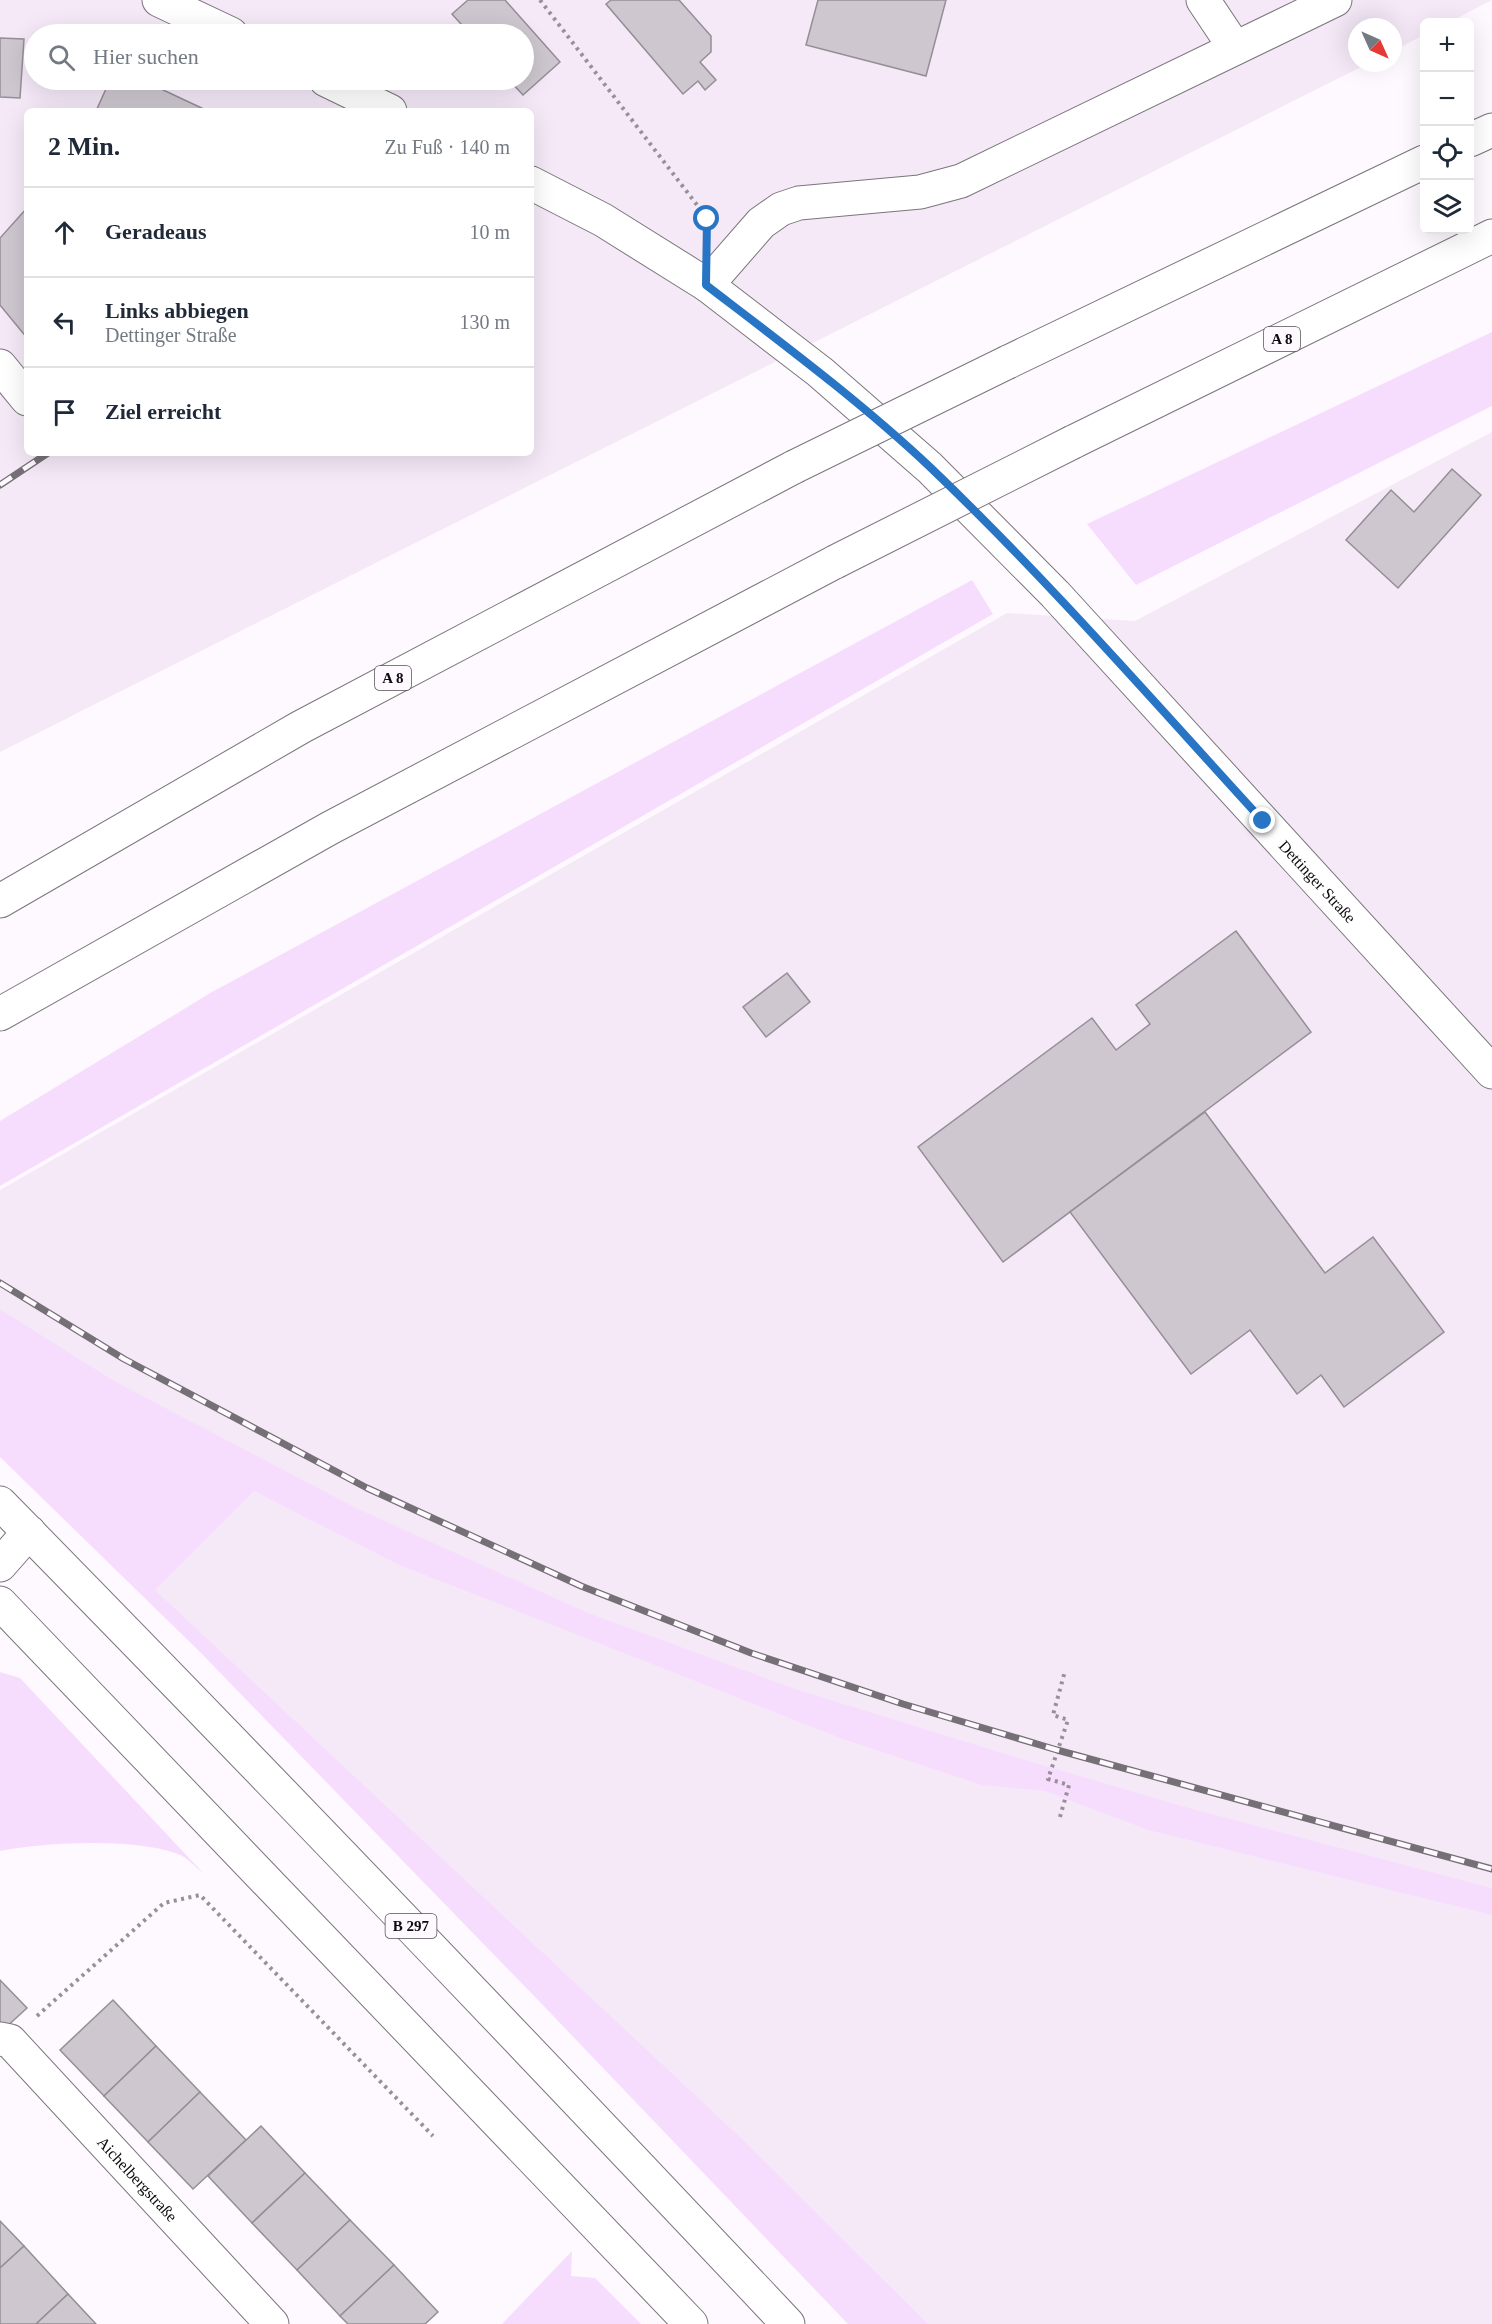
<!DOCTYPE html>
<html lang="de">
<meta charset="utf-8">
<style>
:root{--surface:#fff;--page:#f6f6f7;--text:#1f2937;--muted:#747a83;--line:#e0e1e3}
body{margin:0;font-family:Georgia,serif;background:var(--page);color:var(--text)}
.controls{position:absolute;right:18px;top:18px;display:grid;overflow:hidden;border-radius:9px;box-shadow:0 6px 24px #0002}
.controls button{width:54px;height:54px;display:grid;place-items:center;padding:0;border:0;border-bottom:2px solid var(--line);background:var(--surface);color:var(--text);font:30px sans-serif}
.compass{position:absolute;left:1348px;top:18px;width:54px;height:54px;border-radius:50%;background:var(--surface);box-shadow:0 6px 24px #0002;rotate:135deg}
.stop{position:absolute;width:18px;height:18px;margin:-14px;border:4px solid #2775c4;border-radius:50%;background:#fff}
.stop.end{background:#2775c4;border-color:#fff;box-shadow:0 2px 6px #0008}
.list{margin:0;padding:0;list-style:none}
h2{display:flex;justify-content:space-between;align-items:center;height:78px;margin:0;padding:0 24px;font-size:26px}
h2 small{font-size:20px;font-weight:400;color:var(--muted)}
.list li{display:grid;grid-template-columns:39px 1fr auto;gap:18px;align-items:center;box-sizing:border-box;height:90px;padding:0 24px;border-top:2px solid var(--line)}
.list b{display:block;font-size:22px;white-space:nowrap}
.list p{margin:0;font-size:20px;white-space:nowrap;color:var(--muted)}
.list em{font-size:20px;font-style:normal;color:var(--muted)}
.icon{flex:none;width:33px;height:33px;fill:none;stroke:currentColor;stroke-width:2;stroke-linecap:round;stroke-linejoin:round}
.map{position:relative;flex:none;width:1492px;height:2324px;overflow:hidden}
.search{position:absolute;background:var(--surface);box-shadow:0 6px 24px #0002;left:24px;top:24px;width:510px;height:66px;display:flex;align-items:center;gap:15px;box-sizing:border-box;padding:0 21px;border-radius:33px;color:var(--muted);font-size:22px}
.panel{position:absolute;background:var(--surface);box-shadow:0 6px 24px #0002;left:24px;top:108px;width:510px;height:348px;border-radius:9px}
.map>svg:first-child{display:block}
.built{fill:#f5e9f8;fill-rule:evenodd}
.green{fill:#f7ddfd}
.building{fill:#cec7d0;stroke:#948e96;stroke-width:1.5}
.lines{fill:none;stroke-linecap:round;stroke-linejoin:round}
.minor-casing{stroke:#7b757c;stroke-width:35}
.major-casing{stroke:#7b757c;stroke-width:35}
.highway-casing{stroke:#7b757c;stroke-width:35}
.path{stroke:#969196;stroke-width:4;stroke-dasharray:3 4.5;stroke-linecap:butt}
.minor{stroke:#fff;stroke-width:33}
.major{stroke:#fff;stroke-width:33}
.highway{stroke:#fff;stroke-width:33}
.rail-casing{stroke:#747075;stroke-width:7}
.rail{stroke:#fef8ff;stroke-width:4.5;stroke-dasharray:14;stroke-linecap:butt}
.highway-bridge-casing{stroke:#7b757c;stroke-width:35;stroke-linecap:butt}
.highway-bridge{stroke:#fff;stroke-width:33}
.route{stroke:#2775c4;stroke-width:8}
.labels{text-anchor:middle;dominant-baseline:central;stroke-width:4.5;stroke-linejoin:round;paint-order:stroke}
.shield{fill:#fef8ff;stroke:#565256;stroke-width:1.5}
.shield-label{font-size:15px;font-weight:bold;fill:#0e0b0e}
.street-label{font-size:16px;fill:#0e0b0e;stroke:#fef8ff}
</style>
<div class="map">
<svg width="1492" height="2324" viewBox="0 0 1492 2324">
<rect width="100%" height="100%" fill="#fef8ff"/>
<g class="built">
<path d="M0 0H1492L1450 22H1424V35L1393 51V27H1357V63H1369L0 752ZM34 34H524V80H34ZM27 111H531V453H27Z"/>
<polygon points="1492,432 1492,2324 921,2324 0,1451 0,1190 1007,613 1135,621"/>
</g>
<g class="green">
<polygon points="1492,332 1492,406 1136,585 1087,524"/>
<polygon points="972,580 993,614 0,1186 0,1121 212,992"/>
<polygon points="0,1309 114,1381 356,1508 588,1613 795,1689 1002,1753 1192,1809 1492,1888 1492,1915 1148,1830 1045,1791 982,1785 843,1739 397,1564 254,1491 155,1590 742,2139 928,2324 848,2324 537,1999 199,1651 0,1457"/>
<path d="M0 1672 20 1678 204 1874C196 1868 187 1857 178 1854 133 1838 48 1842 0 1851Z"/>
<polygon points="572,2251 571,2276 595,2278 641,2324 502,2324"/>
</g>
<g class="building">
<polygon points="468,0 505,0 560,62 523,95 509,80 524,80 524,34 470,34 452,14"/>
<polygon points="611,0 679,0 711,36 711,52 700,62 716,80 705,90 698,81 683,94 606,4"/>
<polygon points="818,0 946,0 926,76 806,45"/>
<polygon points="0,38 24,39 20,98 0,97"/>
<polygon points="110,80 142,80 208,111 96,111"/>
<polygon points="27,208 27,338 0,305 0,238"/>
<polygon points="1452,469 1481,495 1398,588 1346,540 1391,490 1414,512"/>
<polygon points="1236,931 1311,1032 1003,1262 918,1147 1092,1018 1116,1050 1150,1024 1136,1005"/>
<polygon points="787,973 810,1002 766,1037 743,1007"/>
<polygon points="1205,1112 1325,1273 1373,1237 1444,1332 1344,1407 1321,1375 1297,1394 1250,1330 1191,1374 1070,1212"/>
<polygon points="0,1980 27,2008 3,2030 0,2027"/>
<polygon points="113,2000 156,2046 104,2096 60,2050"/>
<polygon points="156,2046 200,2092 148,2142 104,2096"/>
<polygon points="200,2092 246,2140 193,2189 148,2142"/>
<polygon points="261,2126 305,2173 252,2223 208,2176"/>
<polygon points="305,2173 350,2220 297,2270 252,2223"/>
<polygon points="350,2220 394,2265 340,2316 297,2270"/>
<polygon points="0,2221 24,2246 0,2268"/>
<polygon points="24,2246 68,2294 36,2324 0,2324 0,2268"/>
<polygon points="394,2265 438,2312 425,2324 348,2324 340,2316"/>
<polygon points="68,2294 96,2324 36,2324"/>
</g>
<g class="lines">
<g class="minor-casing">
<g id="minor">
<polyline points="159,0 231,34"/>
<polyline points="1203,0 1235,48"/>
<polyline points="326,80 390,111"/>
<path id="s1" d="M531 183 603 220 707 285 820 372 930 468 1055 594 1492 1072"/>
<polyline points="707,285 761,223 781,209 799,203 920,192 961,181 1335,0"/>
<polyline points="0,366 27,399"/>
<path id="s2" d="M0 2039 10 2041 272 2324"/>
</g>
</g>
<g class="major-casing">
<g id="major">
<path d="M0 1503C266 1774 528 2048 788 2324"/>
<polyline points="0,1603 691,2324"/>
</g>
</g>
<g class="highway-casing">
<g id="highway">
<polyline points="1470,140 1492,130"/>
<polyline points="1008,362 1424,162"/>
<polyline points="1073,442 1492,236"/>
<polyline points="0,901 301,727 794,467"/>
<polyline points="0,1014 330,828 835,562"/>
<polyline points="0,1506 1,1505"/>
<polyline points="0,1565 29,1532"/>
</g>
</g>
<g class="path">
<polyline points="540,0 707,218 707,227"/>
<polyline points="1060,1817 1069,1785 1048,1779 1068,1720 1053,1715 1065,1671"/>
<polyline points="37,2016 164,1903 200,1895 433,2136"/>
</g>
<use href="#minor" class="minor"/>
<use href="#major" class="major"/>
<use href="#highway" class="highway"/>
<g class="rail-casing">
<g id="rail">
<polyline points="0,485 48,453"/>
<polyline points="0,1283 124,1359 367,1488 581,1586 751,1653 903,1704 1057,1750 1492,1869"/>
</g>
</g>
<use href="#rail" class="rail"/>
<g class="highway-bridge-casing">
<g id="highway-bridge">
<polyline points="794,467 1008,362"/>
<polyline points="835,562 1073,442"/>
</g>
</g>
<use href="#highway-bridge" class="highway-bridge"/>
</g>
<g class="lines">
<path class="route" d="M707 219 706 285C783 344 861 402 931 468 1048 580 1154 702 1263 821"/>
</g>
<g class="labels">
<g class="shield">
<rect x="1264" y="327" width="36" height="24" rx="4.5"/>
<rect x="375" y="666" width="36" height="24" rx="4.5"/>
<rect x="385.5" y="1914" width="51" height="24" rx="4.5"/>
</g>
<g class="shield-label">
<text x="1282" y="339">A 8</text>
<text x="393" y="678">A 8</text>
<text x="411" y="1926">B 297</text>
</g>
<g class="street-label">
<text stroke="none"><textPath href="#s1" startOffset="1059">Dettinger Straße</textPath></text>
<text stroke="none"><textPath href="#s2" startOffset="198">Aichelbergstraße</textPath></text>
</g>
</g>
</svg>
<div class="controls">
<button>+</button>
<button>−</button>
<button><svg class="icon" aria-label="locate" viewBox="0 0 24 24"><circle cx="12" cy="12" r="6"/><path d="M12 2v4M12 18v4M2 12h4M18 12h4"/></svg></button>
<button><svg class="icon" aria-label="layers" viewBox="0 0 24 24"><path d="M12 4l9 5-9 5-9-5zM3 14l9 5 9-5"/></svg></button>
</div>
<svg class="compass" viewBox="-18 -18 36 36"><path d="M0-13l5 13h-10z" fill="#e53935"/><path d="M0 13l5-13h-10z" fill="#747a83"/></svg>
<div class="stop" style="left:707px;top:219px"></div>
<div class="stop end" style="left:1263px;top:821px"></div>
<div class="search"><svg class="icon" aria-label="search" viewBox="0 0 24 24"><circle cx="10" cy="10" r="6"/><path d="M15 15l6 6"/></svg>Hier suchen</div>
<section class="panel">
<h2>2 Min.<small>Zu Fuß · 140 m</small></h2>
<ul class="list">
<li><svg class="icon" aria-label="ahead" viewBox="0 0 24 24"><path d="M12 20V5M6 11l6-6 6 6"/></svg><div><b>Geradeaus</b></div><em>10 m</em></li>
<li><svg class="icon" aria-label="left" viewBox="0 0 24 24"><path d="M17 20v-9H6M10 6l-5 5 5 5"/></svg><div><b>Links abbiegen</b><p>Dettinger Straße</p></div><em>130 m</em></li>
<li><svg class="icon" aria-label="arrive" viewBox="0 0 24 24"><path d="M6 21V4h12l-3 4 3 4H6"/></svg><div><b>Ziel erreicht</b></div></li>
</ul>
</section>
</div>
